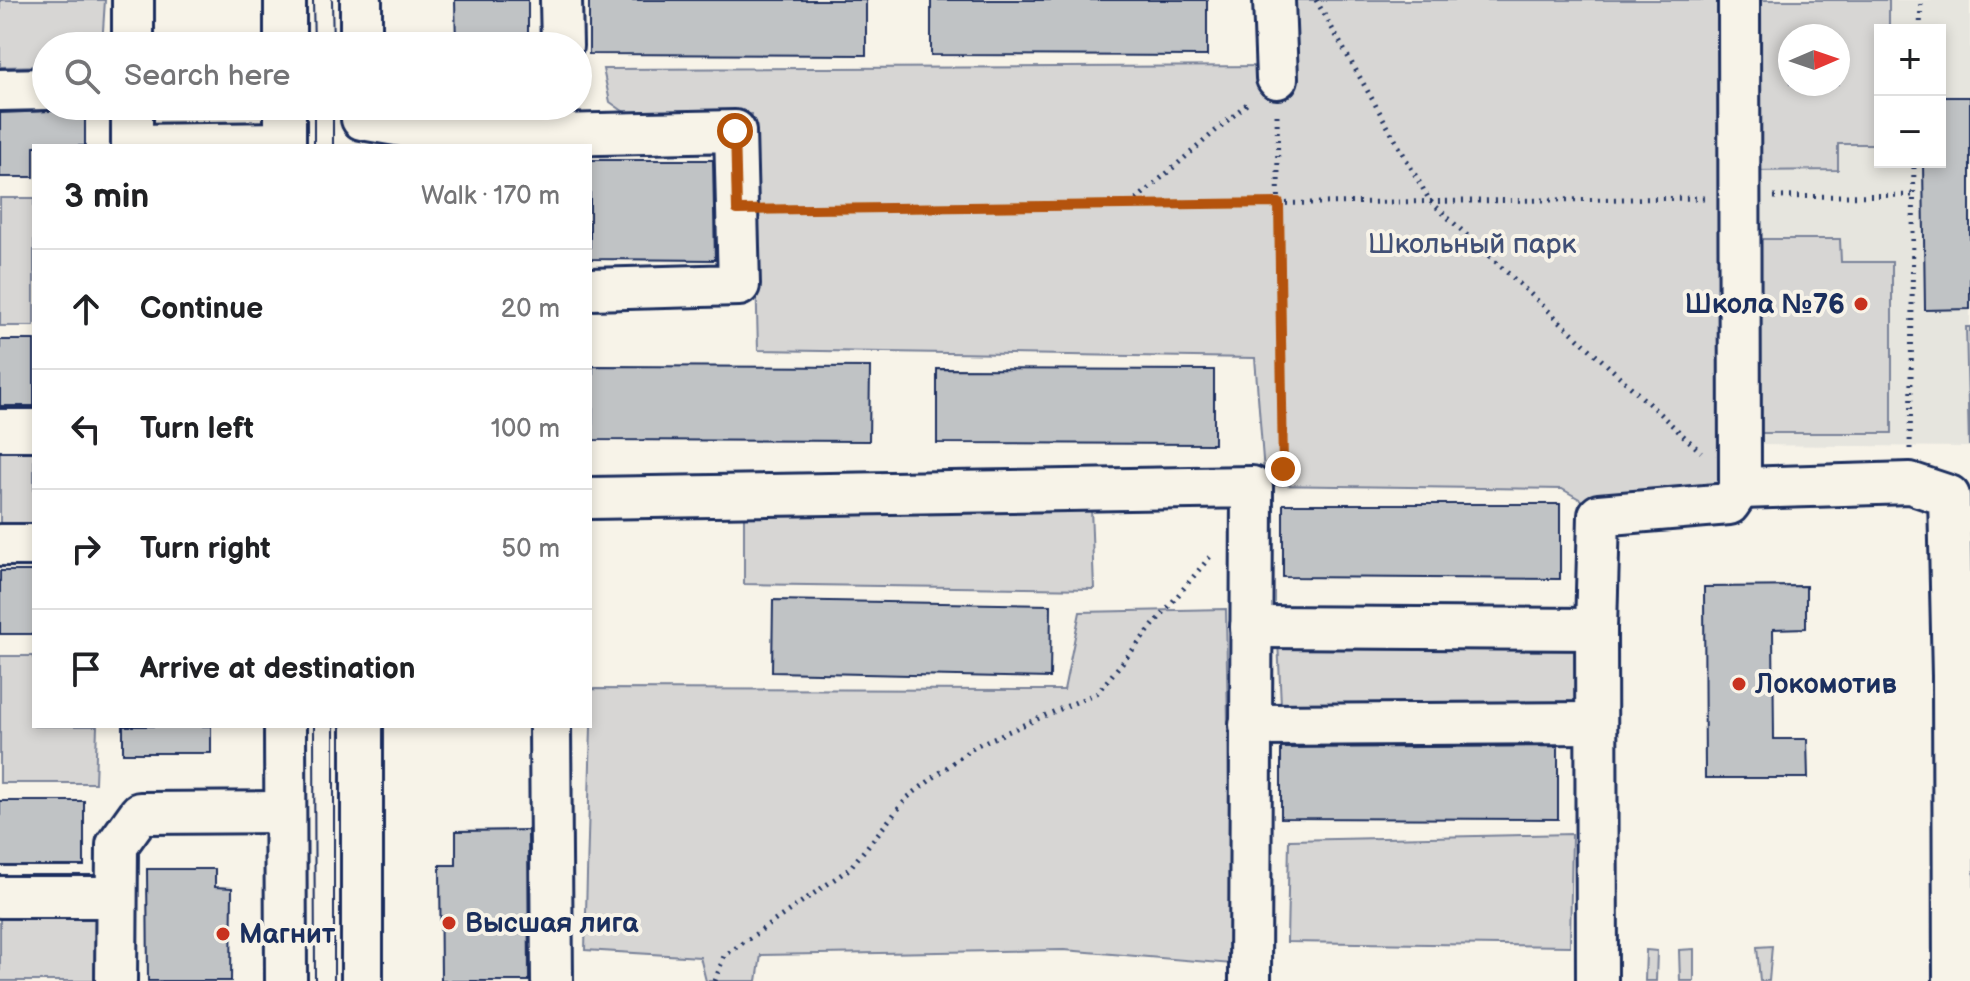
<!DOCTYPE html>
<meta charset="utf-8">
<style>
:root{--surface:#fff;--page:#f6f6f6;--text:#202124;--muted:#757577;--line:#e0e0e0}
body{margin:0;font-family:"Balsamiq Sans",sans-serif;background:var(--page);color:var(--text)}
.controls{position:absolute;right:24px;top:24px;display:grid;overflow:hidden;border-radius:0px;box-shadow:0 4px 12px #0003}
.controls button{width:72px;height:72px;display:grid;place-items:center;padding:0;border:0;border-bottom:2px solid var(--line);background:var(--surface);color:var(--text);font:40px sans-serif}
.compass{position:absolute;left:1778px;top:24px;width:72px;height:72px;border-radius:50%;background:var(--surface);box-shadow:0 4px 12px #0003;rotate:88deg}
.stop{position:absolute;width:24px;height:24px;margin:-18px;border:6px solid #b45309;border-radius:50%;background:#fff}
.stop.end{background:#b45309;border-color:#fff;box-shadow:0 2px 8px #0008}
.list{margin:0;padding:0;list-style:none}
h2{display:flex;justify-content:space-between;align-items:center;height:104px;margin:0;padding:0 32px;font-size:34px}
h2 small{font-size:26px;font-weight:400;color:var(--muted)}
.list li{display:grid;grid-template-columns:52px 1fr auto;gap:24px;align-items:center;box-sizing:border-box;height:120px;padding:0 32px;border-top:2px solid var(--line)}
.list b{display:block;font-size:30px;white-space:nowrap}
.list em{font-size:26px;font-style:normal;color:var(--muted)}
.icon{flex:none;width:44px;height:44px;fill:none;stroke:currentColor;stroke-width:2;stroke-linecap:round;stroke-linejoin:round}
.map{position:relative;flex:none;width:1970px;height:981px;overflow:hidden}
.search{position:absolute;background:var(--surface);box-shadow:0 4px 12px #0003;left:32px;top:32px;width:560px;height:88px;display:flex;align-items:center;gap:20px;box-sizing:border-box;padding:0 28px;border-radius:44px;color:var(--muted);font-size:30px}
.panel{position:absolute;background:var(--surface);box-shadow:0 4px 12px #0003;left:32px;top:144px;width:560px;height:584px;border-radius:0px}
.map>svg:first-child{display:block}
.built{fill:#e6e5de;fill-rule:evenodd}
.green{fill:#d7d6d4;stroke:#798299;stroke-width:2;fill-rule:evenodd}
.building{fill:#c0c3c5;stroke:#1b2f5e;stroke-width:2}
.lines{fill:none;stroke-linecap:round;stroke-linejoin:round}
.minor-casing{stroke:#1b2f5e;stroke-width:46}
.path{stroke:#1b2f5e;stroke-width:5;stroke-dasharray:2 6;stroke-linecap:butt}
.minor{stroke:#f7f3e8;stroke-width:40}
.tram{stroke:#1b2f5e;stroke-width:2}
.route{stroke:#b45309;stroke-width:10}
.poi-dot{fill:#c8321e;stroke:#f7f3e8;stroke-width:3}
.labels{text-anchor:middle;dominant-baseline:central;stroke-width:8;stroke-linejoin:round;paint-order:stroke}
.park-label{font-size:28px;fill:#415076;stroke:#f7f3e8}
.poi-label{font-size:28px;font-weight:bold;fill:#1b2f5e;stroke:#f7f3e8;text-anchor:start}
</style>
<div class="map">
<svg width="1970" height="981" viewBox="0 0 1970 981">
<rect width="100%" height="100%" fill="#f7f3e8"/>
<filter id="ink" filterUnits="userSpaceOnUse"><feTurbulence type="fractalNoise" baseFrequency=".0125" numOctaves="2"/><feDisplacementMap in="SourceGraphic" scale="16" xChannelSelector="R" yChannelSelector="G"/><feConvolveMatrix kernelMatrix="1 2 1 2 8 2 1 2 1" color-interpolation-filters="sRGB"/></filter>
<g filter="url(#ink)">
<path class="built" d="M1752 0H1970V447L1753 445ZM1880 30H1940V162H1880ZM1790 36H1838V84H1790Z"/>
<g class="green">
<polygon points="0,0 105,0 102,46 46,46 46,66 0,67"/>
<polygon points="1290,0 1728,0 1727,499 1595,508 1562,489 1265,485 1255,358 758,350 752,114 630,116 610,102 603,69 1289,66"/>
<path d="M1751 0H1889V30H1880V144H1838V170L1753 171ZM1790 36H1838V84H1790Z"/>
<rect x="0" y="198" width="34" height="128"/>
<polygon points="1754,239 1840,239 1841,262 1892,262 1892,433 1755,433"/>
<polygon points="1966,327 1970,327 1970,445 1969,445"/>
<polygon points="0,446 34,447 34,525 0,525"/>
<polygon points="1091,507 1094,589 744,584 744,515"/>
<polygon points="1226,609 1232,964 1064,950 761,955 757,981 706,981 700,957 585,950 592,689 1064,690 1080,612"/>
<polygon points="1278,640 1581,641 1583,706 1281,705"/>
<polygon points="0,656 34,656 34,726 97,726 95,783 0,783"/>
<polygon points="1572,834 1570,946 1287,942 1289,840"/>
<polygon points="100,913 98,981 0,981 0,915"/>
<polygon points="1772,946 1769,981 1760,981 1757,947"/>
<polygon points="1694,949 1694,981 1680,981 1679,950"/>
<polygon points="1646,950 1657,951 1656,981 1645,981"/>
</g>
<g class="building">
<polygon points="455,0 528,0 528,46 456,46"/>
<polygon points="589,0 866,0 866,55 589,54"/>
<polygon points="931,0 1207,0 1207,56 931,55"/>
<polygon points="1940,97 1970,97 1970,309 1925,310 1923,162 1940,162"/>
<polygon points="50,111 85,111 85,146 34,146 34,177 0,177 0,113"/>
<polygon points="590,160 713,160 715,260 590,259"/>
<rect x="0" y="340" width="34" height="66"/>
<polygon points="593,366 870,367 869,441 592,440"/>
<polygon points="937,369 1214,370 1214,444 937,443"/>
<polygon points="1283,504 1560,504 1560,579 1283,577"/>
<rect x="0" y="571" width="34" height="63"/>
<polygon points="1806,586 1806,628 1773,629 1774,739 1807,739 1808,778 1705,778 1704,587"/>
<polygon points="773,600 1051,605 1050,678 772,672"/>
<rect x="123" y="726" width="88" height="27"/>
<polygon points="1558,746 1558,819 1281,818 1281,748"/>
<rect x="0" y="801" width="84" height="65"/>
<polygon points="528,830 529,981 441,981 440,865 456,865 456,831"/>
<polygon points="147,869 215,869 215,887 232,888 231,981 148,981"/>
</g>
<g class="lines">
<g class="minor-casing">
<g id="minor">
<polyline points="285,0 285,46"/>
<polyline points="361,0 361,46"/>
<polyline points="561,0 562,46"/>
<polyline points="1274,0 1277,78"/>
<polyline points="1739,0 1740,488 1910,483 1949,496 1953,676 1954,981"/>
<polyline points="133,46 133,0"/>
<polyline points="0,90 46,89"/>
<polyline points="132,106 132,145 285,143"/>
<polyline points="285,106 285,146"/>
<polyline points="362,119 466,137 735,131 739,285 590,289"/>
<polyline points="0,430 34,430"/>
<polyline points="590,498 1252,487 1250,981"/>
<polyline points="0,545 34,545"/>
<polyline points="1251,627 1596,629"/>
<polyline points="1250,725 1596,723"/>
<polyline points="285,726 286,981"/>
<polyline points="362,726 362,981"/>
<polyline points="550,726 552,981"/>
<polyline points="0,897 116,897"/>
<polyline points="116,981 117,845 140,813 285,812"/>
<polyline points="1597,981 1596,629 1599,515 1729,504 1740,488"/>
</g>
</g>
<g class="path">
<polyline points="1316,0 1430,201 1701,452"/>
<polyline points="1920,30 1921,0"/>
<polyline points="1277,115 1283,465"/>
<polyline points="1774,197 1913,195"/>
<polyline points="1130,205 1249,102"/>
<polyline points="774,210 1704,198"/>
<polyline points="1910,449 1914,162"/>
<polyline points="715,981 724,956 849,869 908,797 975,746 1097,693 1213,553"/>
</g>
<use href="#minor" class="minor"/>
<g class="tram">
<polyline points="313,0 314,46"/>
<polyline points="332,0 333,46"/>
<polyline points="314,106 314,146"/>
<polyline points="333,106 333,146"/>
<polyline points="314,726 315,981"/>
<polyline points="334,726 334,981"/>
</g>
</g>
</g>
<g class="lines" filter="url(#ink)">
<polyline class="route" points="735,131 737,210 1279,203 1283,469"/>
</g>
<g class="poi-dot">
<circle cx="1861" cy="304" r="8"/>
<circle cx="1739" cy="684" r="8"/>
<circle cx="449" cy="923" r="8"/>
<circle cx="223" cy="934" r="8"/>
</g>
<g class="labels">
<g class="park-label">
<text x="1472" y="244">Школьный парк</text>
</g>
<g class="poi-label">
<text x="1845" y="304" text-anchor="end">Школа №76</text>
<text x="1755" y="684">Локомотив</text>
<text x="465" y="923">Высшая лига</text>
<text x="239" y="934">Магнит</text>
</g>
</g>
</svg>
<div class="controls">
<button>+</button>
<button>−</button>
</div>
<svg class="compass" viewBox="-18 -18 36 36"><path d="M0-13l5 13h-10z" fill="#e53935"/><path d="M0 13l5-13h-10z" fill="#757577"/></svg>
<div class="stop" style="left:735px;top:131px"></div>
<div class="stop end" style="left:1283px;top:469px"></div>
<div class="search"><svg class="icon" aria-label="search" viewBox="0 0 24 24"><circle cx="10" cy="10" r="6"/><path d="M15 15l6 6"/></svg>Search here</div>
<section class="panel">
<h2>3 min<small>Walk · 170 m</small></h2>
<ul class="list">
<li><svg class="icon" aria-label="ahead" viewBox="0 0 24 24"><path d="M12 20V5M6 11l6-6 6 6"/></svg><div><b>Continue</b></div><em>20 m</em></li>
<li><svg class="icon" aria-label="left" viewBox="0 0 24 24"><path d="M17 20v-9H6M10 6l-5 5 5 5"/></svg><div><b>Turn left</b></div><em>100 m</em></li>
<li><svg class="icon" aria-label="right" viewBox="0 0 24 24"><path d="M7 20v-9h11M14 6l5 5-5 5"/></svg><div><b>Turn right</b></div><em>50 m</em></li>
<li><svg class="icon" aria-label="arrive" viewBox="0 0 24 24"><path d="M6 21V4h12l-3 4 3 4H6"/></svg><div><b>Arrive at destination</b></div></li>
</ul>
</section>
</div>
